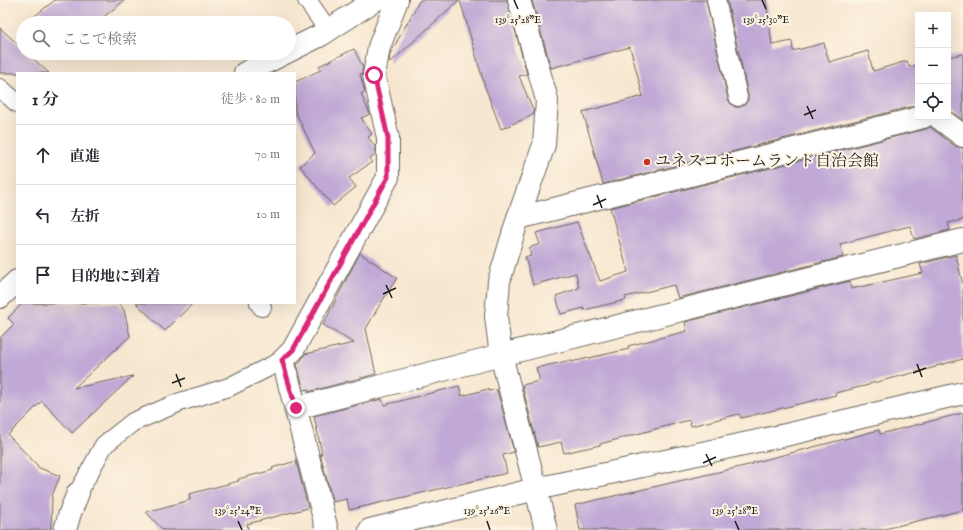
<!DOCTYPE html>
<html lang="ja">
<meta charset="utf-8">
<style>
:root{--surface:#fff;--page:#f7f7f7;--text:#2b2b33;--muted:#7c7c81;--line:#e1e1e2}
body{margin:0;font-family:"IM FELL English","Noto Serif JP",serif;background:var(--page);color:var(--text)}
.controls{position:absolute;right:12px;top:12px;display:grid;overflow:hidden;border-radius:0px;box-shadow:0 4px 16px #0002}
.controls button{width:36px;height:36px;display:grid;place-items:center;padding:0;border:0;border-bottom:1px solid var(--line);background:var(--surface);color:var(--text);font:20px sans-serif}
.stop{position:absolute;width:12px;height:12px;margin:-9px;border:3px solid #db2777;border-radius:50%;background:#fff}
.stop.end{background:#db2777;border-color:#fff;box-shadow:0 1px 4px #0008}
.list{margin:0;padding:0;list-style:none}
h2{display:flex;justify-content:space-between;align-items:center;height:52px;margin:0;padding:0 16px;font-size:17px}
h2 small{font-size:13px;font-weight:400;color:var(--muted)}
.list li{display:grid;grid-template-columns:26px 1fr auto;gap:12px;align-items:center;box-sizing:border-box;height:60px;padding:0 16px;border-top:1px solid var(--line)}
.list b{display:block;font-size:15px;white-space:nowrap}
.list em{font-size:13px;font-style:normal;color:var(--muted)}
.icon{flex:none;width:22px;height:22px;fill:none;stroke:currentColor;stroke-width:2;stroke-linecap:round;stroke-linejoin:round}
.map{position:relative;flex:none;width:963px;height:530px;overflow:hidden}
.search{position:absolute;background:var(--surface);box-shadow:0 4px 16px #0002;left:16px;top:16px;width:280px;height:44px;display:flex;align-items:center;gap:10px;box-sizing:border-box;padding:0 14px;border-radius:22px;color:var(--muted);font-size:15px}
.panel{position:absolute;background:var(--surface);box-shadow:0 4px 16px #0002;left:16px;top:72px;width:280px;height:232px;border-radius:0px}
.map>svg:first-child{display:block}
.building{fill:#c0a9d6}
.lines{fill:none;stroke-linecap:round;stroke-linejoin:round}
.lane-casing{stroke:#69635b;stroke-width:20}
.street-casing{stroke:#69635b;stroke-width:24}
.lane{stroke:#fff;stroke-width:18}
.street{stroke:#fff;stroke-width:22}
.route{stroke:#db2777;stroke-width:5}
.ticks{fill:none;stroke:#1c1c1c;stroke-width:1.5}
.poi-dot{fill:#c8321e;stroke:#fcf5e5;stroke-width:1.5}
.labels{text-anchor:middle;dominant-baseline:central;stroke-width:4;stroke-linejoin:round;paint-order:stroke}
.poi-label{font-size:16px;fill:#1c1c1c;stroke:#fcf5e5;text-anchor:start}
.ticks-label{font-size:10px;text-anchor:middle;fill:#1c1c1c;stroke:#fcf5e5;stroke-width:4;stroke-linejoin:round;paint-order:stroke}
</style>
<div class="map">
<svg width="963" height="530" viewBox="0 0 963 530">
<rect width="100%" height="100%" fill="#fcf5e5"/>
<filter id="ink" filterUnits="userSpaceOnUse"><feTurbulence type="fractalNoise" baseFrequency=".025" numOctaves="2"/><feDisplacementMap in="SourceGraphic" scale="8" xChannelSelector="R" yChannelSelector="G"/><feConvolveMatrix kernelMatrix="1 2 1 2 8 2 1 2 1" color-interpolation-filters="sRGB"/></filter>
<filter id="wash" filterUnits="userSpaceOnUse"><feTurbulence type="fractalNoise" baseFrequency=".012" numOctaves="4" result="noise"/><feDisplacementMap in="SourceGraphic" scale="16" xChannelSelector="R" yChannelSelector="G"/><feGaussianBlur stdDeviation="0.9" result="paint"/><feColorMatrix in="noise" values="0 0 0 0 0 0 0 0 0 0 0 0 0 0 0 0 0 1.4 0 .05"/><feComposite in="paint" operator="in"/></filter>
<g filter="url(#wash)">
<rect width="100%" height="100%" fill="#f8e7d0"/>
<g id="blocks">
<g class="building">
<polygon points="55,0 125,0 96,23 26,23"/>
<polygon points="420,0 459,0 391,62 389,61 390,54"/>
<polygon points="460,0 507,0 527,74 519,76 534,112 533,115 501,129 485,87"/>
<polygon points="532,0 706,0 728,99 731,104 735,107 740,107 745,104 748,100 748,95 727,0 766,0 772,45 792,41 793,51 824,43 829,62 868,51 873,71 907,61 909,67 918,65 918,105 603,184 583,112 643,96 630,47 551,68"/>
<polygon points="0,28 23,49 23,53 27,53 49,73 0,73"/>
<polygon points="354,49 363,67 362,73 360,74 365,92 361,94 370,114 361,118 372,134 368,137 376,148 376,154 370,159 372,162 349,178 356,187 333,206 300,166 315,153 295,111 295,82 321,70 319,66"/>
<polygon points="963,54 963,120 948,109 948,57"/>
<polygon points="930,127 955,146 963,148 963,220 948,223 950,230 914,239 910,226 840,244 843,257 678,298 674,285 625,297 626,300 584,310 584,308 561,314 556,296 579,288 576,273 533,285 525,257 531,256 529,248 540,244 536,233 577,222 600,281 628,272 610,208 926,129"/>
<polygon points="360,253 397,278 379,306 366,329 376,374 308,392 308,389 304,390 297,364 301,361 305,354 354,343 323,325"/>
<polygon points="956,255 963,285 963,359 936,366 936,367 869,384 869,385 835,393 836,395 741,418 739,414 691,426 689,420 600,444 600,445 564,453 561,442 538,447 522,385 540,381 536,368 571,360 571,362 629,349 628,346 687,331 685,322 850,281 851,289 923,273 920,264"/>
<polygon points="23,303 119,303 124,310 130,336 74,388 133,376 72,433 42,401 8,435 38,466 37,467 60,476 52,496 51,530 0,530 0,338 14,324 8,318"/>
<polygon points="136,303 193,303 165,331"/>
<polygon points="459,386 462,396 488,389 489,391 497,390 514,452 503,455 507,473 349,510 347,499 333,502 320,454 322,454 314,416 382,399 384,405"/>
<polygon points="963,413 963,510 880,530 580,530 575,505 753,464 752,463 879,430 880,434"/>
<polygon points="296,461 308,508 247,524 248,530 163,530 146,512 190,500 189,494 239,481 238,479 273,470 272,468"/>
</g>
</g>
</g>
<g filter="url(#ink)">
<use href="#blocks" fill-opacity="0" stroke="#69635b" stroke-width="1"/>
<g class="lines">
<g class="lane-casing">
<g id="lane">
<polyline points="307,0 328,30"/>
<polyline points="716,0 738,97"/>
<polyline points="0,88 17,103"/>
<polyline points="259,303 262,307"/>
<polyline points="78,493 104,445 133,422 180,402 229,387 283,360"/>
</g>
</g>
<g class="street-casing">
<g id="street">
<polyline points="519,0 547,100 544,145 518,218 499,281 496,317 501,355 536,489 546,530"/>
<polyline points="289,51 321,35 375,0"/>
<polyline points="245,73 285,53"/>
<polyline points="938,117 963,136"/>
<polyline points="518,218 923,117"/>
<polyline points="0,297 17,281"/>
<polyline points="296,408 501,355 963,240"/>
<polyline points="65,530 70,513 78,493"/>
<polyline points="327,530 283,360 293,350 388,177 388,138 374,75 379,47 397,0"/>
<polyline points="370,530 536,489 790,434 963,393"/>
</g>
</g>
<use href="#lane" class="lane"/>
<use href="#street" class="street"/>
</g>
</g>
<g class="lines" filter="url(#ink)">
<polyline class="route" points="296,408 282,360 293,350 388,177 388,138 374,75"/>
</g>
<path class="ticks" d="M514 0 518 9M762 0 766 9M807 106 813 119M804 115 816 110M597 195 602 208M593 205 606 199M386 285 392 298M383 294 396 288M917 364 922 377M913 373 926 368M176 374 181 387M172 383 185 378M706 454 712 466M703 463 716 457M238 521 242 530M487 521 490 530M735 521 739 530"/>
<circle class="poi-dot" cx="647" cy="162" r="4"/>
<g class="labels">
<g class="poi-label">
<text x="655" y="162">ユネスコホームランド自治会館</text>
</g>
</g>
<g class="ticks-label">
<text x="518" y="23">139°25'28"E</text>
<text x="766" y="23">139°25'30"E</text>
<text x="238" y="514">139°25'24"E</text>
<text x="487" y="514">139°25'26"E</text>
<text x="735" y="514">139°25'28"E</text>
</g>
</svg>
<div class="controls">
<button>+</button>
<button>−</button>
<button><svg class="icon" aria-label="locate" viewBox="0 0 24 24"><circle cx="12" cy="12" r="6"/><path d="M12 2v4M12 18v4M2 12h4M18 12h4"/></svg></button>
</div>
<div class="stop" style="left:374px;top:75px"></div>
<div class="stop end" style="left:296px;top:408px"></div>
<div class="search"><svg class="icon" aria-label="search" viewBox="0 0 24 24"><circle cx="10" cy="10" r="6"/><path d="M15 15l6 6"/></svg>ここで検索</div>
<section class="panel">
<h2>1 分<small>徒歩 · 80 m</small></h2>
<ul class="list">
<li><svg class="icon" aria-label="ahead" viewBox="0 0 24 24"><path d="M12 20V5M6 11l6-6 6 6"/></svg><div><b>直進</b></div><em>70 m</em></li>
<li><svg class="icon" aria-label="left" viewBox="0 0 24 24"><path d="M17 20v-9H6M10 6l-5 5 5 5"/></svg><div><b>左折</b></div><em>10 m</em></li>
<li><svg class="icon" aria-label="arrive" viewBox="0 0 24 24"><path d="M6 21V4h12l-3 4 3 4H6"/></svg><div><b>目的地に到着</b></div></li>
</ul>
</section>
</div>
